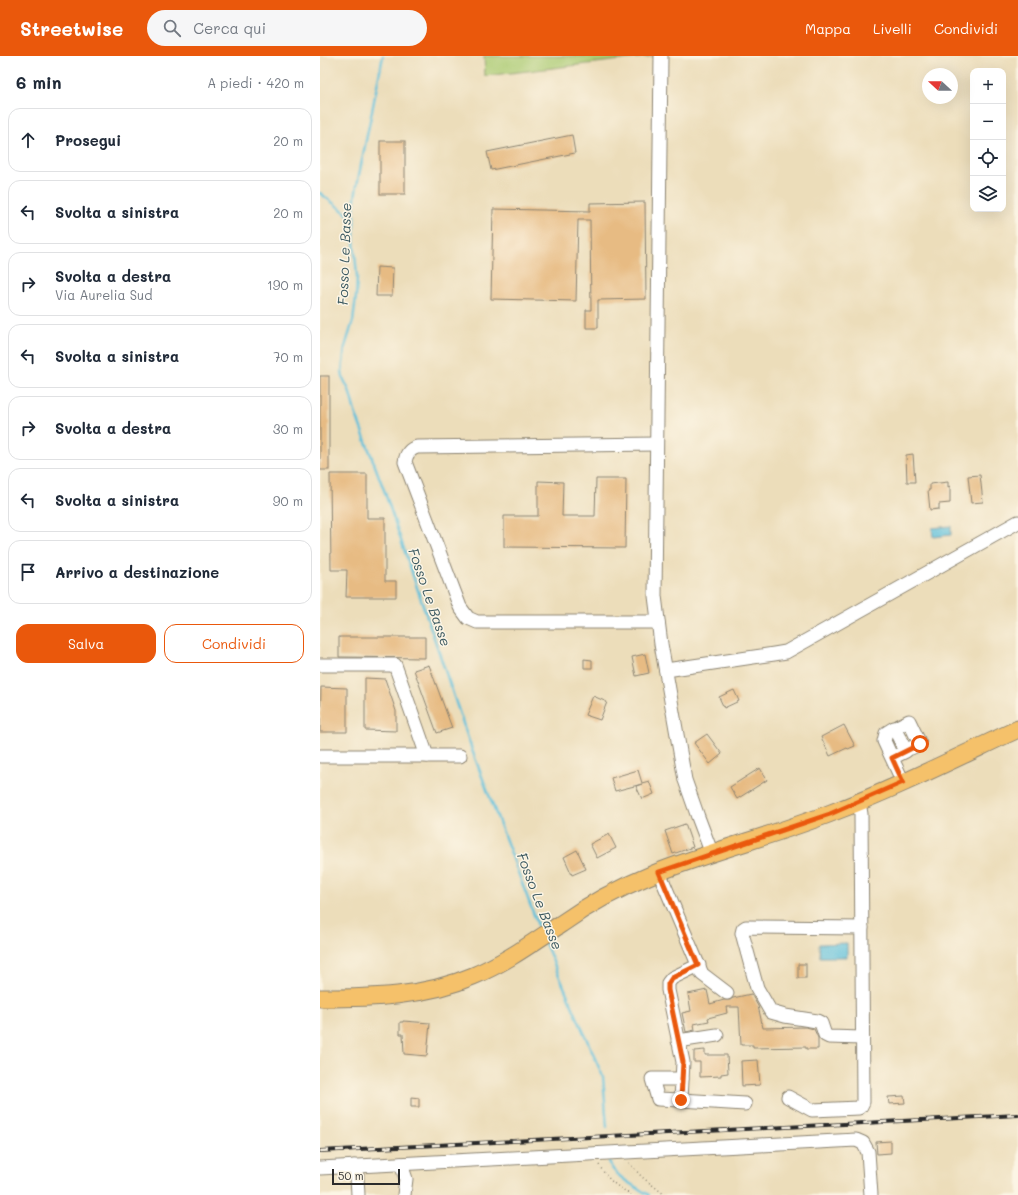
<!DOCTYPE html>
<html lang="it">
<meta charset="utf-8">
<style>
:root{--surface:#fff;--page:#f6f6f7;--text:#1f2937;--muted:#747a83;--line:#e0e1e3;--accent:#ea580c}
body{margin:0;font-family:Mali,sans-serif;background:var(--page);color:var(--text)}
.controls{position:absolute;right:12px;top:12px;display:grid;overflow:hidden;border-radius:8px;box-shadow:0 4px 16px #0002}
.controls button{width:36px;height:36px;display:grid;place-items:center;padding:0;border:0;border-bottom:1px solid var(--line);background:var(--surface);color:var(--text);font:20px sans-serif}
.compass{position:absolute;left:602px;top:12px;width:36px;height:36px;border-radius:50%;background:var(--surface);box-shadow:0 4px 16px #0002;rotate:291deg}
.scale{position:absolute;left:12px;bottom:10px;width:68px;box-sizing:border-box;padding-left:4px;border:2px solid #2b2b2b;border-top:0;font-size:11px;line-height:14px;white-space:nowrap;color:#2b2b2b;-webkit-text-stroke:3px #fcf5e5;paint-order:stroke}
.stop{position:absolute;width:12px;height:12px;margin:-9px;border:3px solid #ea580c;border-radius:50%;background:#fff}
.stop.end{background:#ea580c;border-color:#fff;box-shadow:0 1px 4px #0008}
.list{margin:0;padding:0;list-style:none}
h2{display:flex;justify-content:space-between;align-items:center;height:52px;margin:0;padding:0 16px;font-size:17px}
h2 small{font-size:13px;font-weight:400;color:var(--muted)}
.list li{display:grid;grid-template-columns:26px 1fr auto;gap:12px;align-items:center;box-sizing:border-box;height:64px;margin:0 8px 8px;padding:0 8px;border:1px solid var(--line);border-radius:12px}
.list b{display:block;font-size:15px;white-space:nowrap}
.list p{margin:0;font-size:13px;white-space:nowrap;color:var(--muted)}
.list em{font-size:13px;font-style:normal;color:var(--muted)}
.actions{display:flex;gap:8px;padding:12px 16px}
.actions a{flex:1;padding:9px 0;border:1px solid var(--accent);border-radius:12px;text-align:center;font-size:14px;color:var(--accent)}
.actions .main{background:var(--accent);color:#fff}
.icon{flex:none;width:22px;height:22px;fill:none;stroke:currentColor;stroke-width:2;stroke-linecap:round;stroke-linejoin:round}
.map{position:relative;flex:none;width:698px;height:1139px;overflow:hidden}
header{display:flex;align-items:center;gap:24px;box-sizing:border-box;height:56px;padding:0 20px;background:var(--accent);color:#fff}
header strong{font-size:19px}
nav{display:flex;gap:22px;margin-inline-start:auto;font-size:14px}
.search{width:280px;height:36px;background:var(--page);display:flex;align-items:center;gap:10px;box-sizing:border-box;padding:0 14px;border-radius:22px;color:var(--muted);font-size:15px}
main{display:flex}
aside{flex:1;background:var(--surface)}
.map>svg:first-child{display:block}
.green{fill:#accb73;stroke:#6c7b4f}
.water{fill:#5dc0db;stroke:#447683}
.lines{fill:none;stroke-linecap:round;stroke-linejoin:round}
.stream{stroke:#5dc0db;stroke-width:2.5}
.building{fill:#e7bb83}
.minor-casing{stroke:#8c8472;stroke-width:15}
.major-casing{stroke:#8c8472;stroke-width:19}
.path{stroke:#8c8472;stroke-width:1.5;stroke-dasharray:1 3;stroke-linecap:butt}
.minor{stroke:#fff;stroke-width:13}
.major{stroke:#f5c16b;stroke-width:17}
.rail-casing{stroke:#2b2b2b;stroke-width:4}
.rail{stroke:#fcf5e5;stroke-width:2.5;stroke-dasharray:8;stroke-linecap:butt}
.route{stroke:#ea580c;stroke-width:5}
.labels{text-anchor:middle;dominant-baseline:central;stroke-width:3;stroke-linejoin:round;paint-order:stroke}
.water-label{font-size:14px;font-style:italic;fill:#3a5860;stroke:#fcf5e5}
</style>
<header>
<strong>Streetwise</strong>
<div class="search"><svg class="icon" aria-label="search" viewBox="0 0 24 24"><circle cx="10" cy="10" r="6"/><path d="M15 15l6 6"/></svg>Cerca qui</div>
<nav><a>Mappa</a><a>Livelli</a><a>Condividi</a></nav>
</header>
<main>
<aside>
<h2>6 min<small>A piedi · 420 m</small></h2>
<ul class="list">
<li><svg class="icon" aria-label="ahead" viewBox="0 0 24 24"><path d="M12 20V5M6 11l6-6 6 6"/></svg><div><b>Prosegui</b></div><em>20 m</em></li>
<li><svg class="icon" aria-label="left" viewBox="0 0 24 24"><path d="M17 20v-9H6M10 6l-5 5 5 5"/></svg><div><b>Svolta a sinistra</b></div><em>20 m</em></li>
<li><svg class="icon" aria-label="right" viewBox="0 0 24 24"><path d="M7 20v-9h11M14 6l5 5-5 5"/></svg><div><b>Svolta a destra</b><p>Via Aurelia Sud</p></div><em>190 m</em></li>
<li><svg class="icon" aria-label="left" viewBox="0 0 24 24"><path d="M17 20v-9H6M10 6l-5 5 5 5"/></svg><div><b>Svolta a sinistra</b></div><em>70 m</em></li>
<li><svg class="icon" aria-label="right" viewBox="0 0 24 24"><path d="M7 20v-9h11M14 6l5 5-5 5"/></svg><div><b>Svolta a destra</b></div><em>30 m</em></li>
<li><svg class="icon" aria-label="left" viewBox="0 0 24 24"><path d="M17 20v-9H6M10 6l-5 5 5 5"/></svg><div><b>Svolta a sinistra</b></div><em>90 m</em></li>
<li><svg class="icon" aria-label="arrive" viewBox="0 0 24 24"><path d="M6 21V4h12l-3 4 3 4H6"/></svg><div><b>Arrivo a destinazione</b></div></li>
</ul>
<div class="actions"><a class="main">Salva</a><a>Condividi</a></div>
</aside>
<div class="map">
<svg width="698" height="1139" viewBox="0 0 698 1139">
<rect width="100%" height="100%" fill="#fcf5e5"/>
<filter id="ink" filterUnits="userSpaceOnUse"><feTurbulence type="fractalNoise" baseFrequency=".025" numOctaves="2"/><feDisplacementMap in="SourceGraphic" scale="8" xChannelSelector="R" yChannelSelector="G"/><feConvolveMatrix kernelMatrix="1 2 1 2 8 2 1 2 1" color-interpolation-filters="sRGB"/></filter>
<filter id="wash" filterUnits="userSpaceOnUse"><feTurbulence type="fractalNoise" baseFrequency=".012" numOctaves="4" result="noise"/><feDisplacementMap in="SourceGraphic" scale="16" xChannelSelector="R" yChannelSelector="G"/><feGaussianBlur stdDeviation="0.9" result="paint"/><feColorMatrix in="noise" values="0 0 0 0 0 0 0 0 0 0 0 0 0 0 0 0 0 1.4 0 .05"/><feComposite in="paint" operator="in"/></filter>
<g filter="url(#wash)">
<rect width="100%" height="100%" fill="#ecddba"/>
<polygon class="green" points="164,0 335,0 165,20"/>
<g class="water">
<polygon points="631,470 631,479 613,481 612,472"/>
<polygon points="527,887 527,901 500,901 499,888"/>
</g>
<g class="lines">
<g class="stream">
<polyline points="63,0 37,129 34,149 34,185 37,221 36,241 33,265 25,291 22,315 23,322 29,334 35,356 64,434 152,694 220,875"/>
<polyline points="0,137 34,163"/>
<polyline points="225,887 283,1021 287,1071"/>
<path d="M289 1105C291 1119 318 1132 329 1139"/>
</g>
</g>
<g id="blocks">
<g class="building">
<polygon points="252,79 255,97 171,114 167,96"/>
<rect x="60" y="85" width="25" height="53"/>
<polygon points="325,146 326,243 278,244 278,272 266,272 266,254 271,254 270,164 258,164 256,245 171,243 173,153 270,155 270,147"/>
<polygon points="57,211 73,212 72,240 56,240"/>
<rect x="0" y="320" width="9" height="94"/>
<polygon points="593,398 595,426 587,426 586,399"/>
<polygon points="10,418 47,418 47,462 65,462 65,525 76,525 76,541 26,541 27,514 11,514"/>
<polygon points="660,419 663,446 651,447 648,420"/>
<polygon points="276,423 306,423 305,492 184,491 184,460 218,460 218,425 243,426 242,460 275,460"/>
<polygon points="628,426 628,431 630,430 630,447 619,448 619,453 610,454 608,434 610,434 610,428"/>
<polygon points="19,581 105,581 105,602 19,601"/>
<polygon points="325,598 329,617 316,620 312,601"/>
<polygon points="264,603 272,604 272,612 264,612"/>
<polygon points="109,609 132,672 117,677 94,614"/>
<polygon points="45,622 65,623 76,655 76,675 45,674"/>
<polygon points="1,631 27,632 27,676 0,676"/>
<polygon points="414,634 419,645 404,652 399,641"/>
<polygon points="273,640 287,646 280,664 265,659"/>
<polygon points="524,669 535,690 528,693 527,692 510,700 501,681"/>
<polygon points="387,678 402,698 390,708 374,687"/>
<polygon points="440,712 447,724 417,743 410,731"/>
<polygon points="318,714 322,727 329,725 334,738 322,743 316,730 322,728 295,735 291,722"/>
<polygon points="365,768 373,791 353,798 345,775"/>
<polygon points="289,778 296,792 277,802 270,788"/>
<polygon points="257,794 266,813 252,819 244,801"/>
<rect x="478" y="908" width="8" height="14"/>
<polygon points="387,934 390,948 404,944 410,944 413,942 431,938 438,950 443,972 486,971 494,973 498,982 498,993 486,993 486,991 433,992 433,989 421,989 419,951 406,951 407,957 388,962 389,965 374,968 375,974 366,976 362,957 371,955 368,938"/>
<polygon points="83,965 110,967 107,1000 84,998 83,978 80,978 80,966 83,966"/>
<polygon points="385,994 385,999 407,999 408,1017 401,1018 401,1020 380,1021 380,1006 374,1006 374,995"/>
<polygon points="438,1004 440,1029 422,1030 421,1005"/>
<polygon points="584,1040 585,1047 569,1048 568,1041"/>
<polygon points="91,1041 99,1042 99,1051 91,1051"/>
<polygon points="571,1085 571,1097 557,1098 556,1086"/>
</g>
</g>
</g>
<g filter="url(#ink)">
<use href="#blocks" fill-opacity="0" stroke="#8c8472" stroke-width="1"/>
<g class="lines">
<g class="minor-casing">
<g id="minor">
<polyline points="341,0 335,540 341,588 365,724 378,761 392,798"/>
<path d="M336 388 97 391C90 393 86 398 85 406L140 551 148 562 157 566H338"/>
<polyline points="0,609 75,609 107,700 0,700"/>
<polyline points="346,614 454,598 466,596 698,466"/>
<polyline points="579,670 589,665 600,688 591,692"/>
<polyline points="107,700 140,700"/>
<polyline points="572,702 586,695 574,672 566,677 564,685 583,726"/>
<polyline points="339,816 382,918 407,937"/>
<polyline points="542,872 426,871 423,873 422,877 437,932 451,956 465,960 497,965 501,967 505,979 509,981 542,982"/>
<polyline points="379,909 352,922 348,927 348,934 363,1006 361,1044 425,1048"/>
<polyline points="358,985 397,979"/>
<polyline points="468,1041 492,1054 539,1052 541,1050 543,1046 541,758 539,746"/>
<polyline points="361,1044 338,1043 332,1023 362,1023"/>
<polyline points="81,1108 86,1123 84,1139"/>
<polyline points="34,1110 37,1120 38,1139"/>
<polyline points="0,1112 536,1084 543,1087 548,1096 551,1139"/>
</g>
</g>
<g class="major-casing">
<path id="major" d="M0 942C52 942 104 941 153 920 185 907 212 887 241 868 269 848 299 832 331 819 390 795 452 780 511 757 574 733 636 702 698 673"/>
</g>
<g class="path">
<polyline points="309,1107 322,1121 345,1139"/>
<path d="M279 1109C289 1126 296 1129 311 1139"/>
</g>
<use href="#minor" class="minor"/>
<use href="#major" class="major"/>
<g class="rail-casing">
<polyline id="rail" points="0,1095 698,1059"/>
</g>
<use href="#rail" class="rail"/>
</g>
</g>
<g class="lines" filter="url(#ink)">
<polyline class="route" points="361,1044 363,1006 348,934 348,928 352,922 378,909 339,816 510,758 583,726 572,702 600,688"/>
</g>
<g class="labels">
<g class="water-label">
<text transform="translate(24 198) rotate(-88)">Fosso Le Basse</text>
<text transform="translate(110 541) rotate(71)">Fosso Le Basse</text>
<text transform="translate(220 845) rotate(69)">Fosso Le Basse</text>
</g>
</g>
</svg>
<div class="controls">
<button>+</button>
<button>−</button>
<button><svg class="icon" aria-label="locate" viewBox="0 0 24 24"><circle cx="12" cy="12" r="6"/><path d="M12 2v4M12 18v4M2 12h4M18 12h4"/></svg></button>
<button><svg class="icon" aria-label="layers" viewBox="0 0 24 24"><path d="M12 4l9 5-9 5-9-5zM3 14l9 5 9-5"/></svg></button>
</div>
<svg class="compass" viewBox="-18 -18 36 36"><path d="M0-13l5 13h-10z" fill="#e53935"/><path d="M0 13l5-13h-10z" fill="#747a83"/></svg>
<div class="scale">50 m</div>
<div class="stop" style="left:600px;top:688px"></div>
<div class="stop end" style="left:361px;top:1044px"></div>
</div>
</main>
